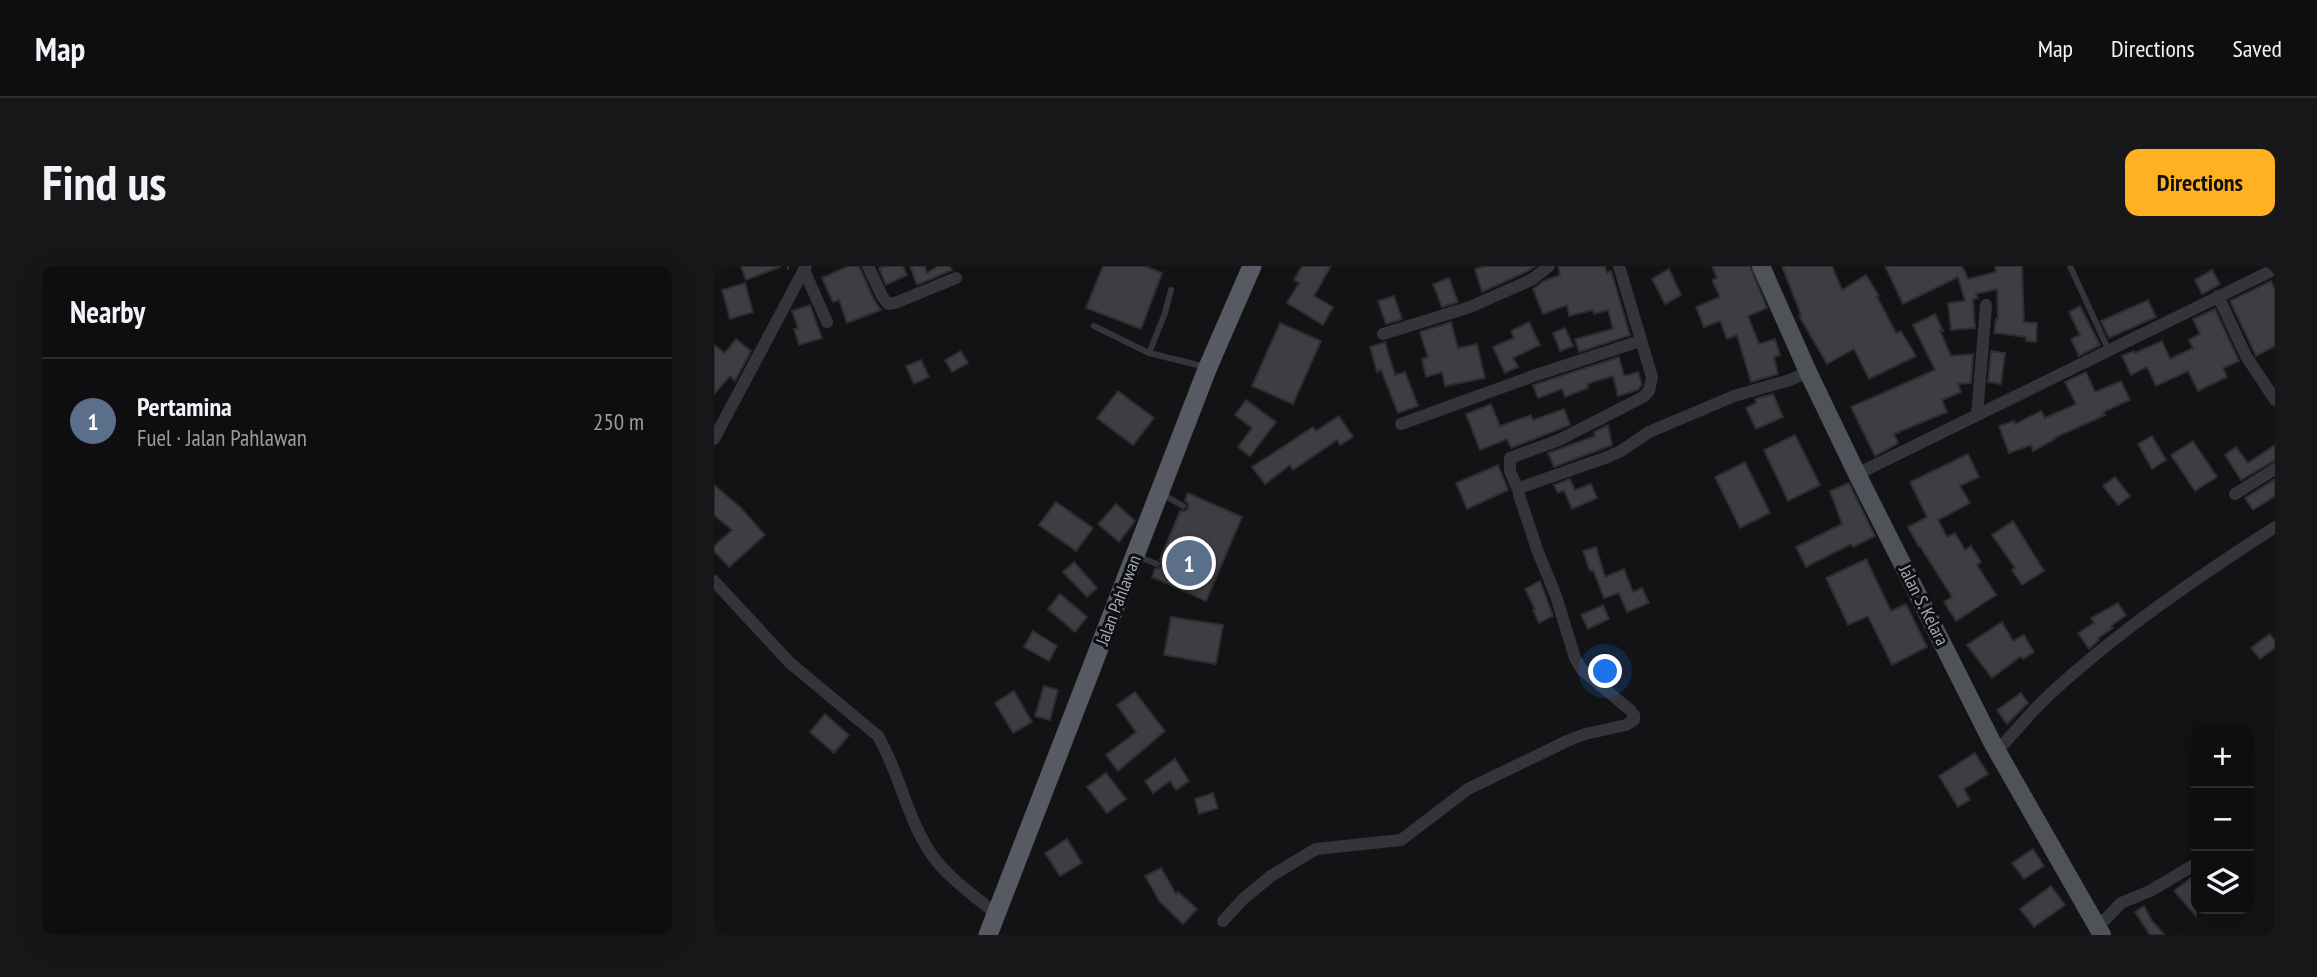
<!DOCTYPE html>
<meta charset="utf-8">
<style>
:root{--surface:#0e0e10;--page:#171719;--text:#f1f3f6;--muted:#9b9c9f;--line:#2e2e30;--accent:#ffb121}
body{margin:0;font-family:"PT Sans Narrow",sans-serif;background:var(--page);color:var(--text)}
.controls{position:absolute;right:21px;bottom:21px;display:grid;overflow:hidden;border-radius:14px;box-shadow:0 7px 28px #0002}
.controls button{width:63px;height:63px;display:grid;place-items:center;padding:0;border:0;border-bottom:2px solid var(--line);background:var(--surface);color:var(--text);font:35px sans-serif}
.you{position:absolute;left:892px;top:406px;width:24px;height:24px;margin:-18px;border:5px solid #fff;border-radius:50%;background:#1a73e8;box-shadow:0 0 0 10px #1a73e833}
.badge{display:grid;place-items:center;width:46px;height:46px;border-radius:50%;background:var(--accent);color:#fff;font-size:23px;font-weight:700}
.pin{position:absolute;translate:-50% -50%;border:4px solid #fff;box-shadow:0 2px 7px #0006}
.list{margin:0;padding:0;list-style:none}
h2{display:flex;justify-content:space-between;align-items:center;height:91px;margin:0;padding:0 28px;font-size:30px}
h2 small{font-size:23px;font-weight:400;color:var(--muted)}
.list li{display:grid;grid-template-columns:46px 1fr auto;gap:21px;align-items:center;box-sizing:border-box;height:126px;padding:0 28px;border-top:2px solid var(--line)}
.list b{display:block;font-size:26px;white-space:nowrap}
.list p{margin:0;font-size:23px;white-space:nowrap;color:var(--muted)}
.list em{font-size:23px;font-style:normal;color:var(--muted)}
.icon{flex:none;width:38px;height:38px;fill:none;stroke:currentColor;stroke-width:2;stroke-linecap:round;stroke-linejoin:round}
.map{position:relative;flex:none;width:1561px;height:669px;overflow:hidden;border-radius:14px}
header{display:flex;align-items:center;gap:42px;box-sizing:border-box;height:98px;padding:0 35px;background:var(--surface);border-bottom:2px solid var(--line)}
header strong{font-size:33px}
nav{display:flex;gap:38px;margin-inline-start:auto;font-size:24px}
.intro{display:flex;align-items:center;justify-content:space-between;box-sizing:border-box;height:168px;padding:0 42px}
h1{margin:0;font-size:49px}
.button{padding:18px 32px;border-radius:14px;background:var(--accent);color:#111;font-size:24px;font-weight:700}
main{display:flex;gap:42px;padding:0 42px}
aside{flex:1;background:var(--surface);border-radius:14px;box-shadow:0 7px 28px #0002}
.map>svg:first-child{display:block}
.building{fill:#3c3e42;stroke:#2d2d31;stroke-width:2}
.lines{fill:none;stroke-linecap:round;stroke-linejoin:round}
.path{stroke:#3a3c41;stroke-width:2;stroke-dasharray:3.5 5;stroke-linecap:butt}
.service{stroke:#34353a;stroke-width:6}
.minor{stroke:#34353a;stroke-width:12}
.primary{stroke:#4f5259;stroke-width:18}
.trunk{stroke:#575a62;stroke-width:19}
.labels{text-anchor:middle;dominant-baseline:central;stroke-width:6;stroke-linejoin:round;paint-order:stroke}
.street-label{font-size:18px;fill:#a3a9b6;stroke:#0e0e10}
</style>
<header>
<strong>Map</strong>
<nav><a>Map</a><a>Directions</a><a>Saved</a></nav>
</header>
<div class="intro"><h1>Find us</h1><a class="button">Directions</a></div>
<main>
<aside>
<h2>Nearby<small></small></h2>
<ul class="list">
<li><span class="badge" style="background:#5c6f8a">1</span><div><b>Pertamina</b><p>Fuel · Jalan Pahlawan</p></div><em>250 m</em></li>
</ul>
</aside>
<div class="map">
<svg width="1561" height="669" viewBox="0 0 1561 669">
<rect width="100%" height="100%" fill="#131315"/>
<g class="building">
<polygon points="27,0 66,0 66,1 32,14"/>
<polygon points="134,0 145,0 160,34 167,44 133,57 125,34 119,36 108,12"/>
<polygon points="170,0 189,0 193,9 172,19 165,2"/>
<polygon points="196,0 211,0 213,7 224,0 235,0 238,4 203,19"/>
<polygon points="389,0 431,0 448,7 427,63 372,42"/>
<polygon points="588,0 617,0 600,30 619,41 609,59 573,37 585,17 580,14"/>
<polygon points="770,0 821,0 812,6 768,26 761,3"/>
<polygon points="844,0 891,0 893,7 897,5 916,69 865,86 861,73 899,63 894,44 880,48 879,44 855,50 853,39 829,48 819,23 830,15 846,9"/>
<polygon points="998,0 1036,0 1053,42 1034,50 1045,78 1061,73 1066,89 1060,91 1064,108 1037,116 1023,69 1013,73 1006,55 990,61 982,41 1006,31 998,14 1003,12"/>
<polygon points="1068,0 1118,0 1128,24 1152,9 1165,30 1163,31 1182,67 1187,65 1202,90 1155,113 1140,83 1113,98 1085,50 1087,49"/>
<polygon points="1171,0 1248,0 1254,13 1282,6 1281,0 1308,0 1310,56 1323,57 1322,76 1312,75 1312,71 1280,67 1282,53 1284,53 1283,23 1262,28 1264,32 1257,34 1259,34 1261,62 1237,64 1234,37 1251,35 1244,11 1189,38"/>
<polygon points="955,3 967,29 951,38 938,13"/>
<polygon points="1498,4 1506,18 1488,28 1481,14"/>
<polygon points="735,12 744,36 728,41 719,18"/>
<polygon points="1557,15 1561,24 1561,80 1542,90 1516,35"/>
<polygon points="31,17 39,46 16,53 8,24"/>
<polygon points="680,30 688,53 672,58 664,35"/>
<polygon points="1434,34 1442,51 1395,72 1387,55"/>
<polygon points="96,39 108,72 85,79 80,63 84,62 78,45"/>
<polygon points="1366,40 1386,79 1365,90 1357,73 1366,69 1355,46"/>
<polygon points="1501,43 1525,95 1509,102 1513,111 1484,125 1474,105 1442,120 1433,101 1417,109 1408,90 1420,85 1421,87 1448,75 1456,93 1479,82 1475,74 1486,68 1479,53"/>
<polygon points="1221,48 1229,65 1226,65 1237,90 1259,88 1257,117 1244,118 1247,126 1228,134 1233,146 1180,168 1184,177 1161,190 1137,141 1221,104 1199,59"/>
<polygon points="737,56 744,82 763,78 771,112 731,120 728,106 712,111 708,93 714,91 706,66"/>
<polygon points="815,56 826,79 799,92 804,101 791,107 779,81 800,72 797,65"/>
<polygon points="566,57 607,75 579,138 538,120"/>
<polygon points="851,62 859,80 846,85 839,67"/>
<polygon points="22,73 37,85 21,115 16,110 0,128 0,79 11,87"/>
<polygon points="671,76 681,109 691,106 704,140 684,147 667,104 663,106 656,81"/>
<polygon points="247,85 254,97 238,106 231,94"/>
<polygon points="1277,85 1291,87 1287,118 1274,116"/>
<polygon points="905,91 910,110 924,106 928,118 924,124 904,130 899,110 873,118 874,122 851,131 848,123 824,132 819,119"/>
<polygon points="207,94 215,111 200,118 192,100"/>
<polygon points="1372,106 1381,126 1407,115 1416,134 1389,146 1391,149 1340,172 1341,173 1319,185 1317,179 1295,187 1285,160 1300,155 1301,158 1327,145 1331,152 1362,138 1351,116"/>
<polygon points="404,125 440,152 419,179 383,152"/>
<polygon points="1059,128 1069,151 1042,163 1032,142 1042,137 1041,133"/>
<polygon points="532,134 562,156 536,190 524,181 538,162 521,149"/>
<polygon points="777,138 786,160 817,149 819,154 850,143 856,159 797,182 793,173 766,184 752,148"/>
<polygon points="625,150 639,171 626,179 623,174 579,204 576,199 551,218 538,201 599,161 602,165"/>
<polygon points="894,159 898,179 840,201 834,187 881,170 880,166"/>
<polygon points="1081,169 1106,219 1074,235 1050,184"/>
<polygon points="1438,170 1452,194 1438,203 1424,178"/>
<polygon points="1479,175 1503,211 1481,225 1457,189"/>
<polygon points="1561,179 1561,194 1527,214 1511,189 1522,181 1534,197"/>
<polygon points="1254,188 1265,211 1246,220 1256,237 1224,254 1233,271 1241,267 1251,284 1257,280 1267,296 1263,299 1282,329 1242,355 1230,336 1238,331 1206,280 1205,281 1194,261 1213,251 1196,216"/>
<polygon points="1031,196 1056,247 1026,262 1001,211"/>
<polygon points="784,199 794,224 753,243 742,217"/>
<polygon points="1401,211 1416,230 1404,239 1389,220"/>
<polygon points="856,213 861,224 877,218 883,232 858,243 850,224 844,227 840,219"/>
<polygon points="1561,213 1561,230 1539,244 1531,232"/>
<polygon points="1135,217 1161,270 1139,281 1137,278 1092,301 1082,281 1128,258 1116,225"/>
<polygon points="0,219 26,241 51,269 15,301 0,285 0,280 18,264 0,249"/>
<polygon points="474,227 528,251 492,335 438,311 441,303 448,301 446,293 466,245 471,245 474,242 474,238 471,234"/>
<polygon points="342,236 379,262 362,285 325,259"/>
<polygon points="402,238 421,255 405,276 384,258"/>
<polygon points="1299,255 1330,305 1308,319 1298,304 1301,302 1278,269"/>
<polygon points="882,281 891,311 910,303 919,326 928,322 935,337 913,346 905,327 890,332 879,304 876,305 869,285"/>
<polygon points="1152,293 1177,345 1192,338 1213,381 1178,399 1154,350 1134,359 1112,312"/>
<polygon points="360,296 383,322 373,331 349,306"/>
<polygon points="826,315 839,350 825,357 819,344 821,343 811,323"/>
<polygon points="346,328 373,351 361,366 334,343"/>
<polygon points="1404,337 1412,349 1397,360 1399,362 1384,372 1385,374 1375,383 1364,367 1380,357 1377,352"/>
<polygon points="889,339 895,353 874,363 867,349"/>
<polygon points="457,351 509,359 502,398 450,389"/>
<polygon points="1288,356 1299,375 1310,369 1320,386 1309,393 1307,390 1278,412 1253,379"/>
<polygon points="319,365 343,380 335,395 310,381"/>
<polygon points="1556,368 1561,375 1561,382 1546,393 1537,382"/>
<polygon points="330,420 344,424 336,454 321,450"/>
<polygon points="300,425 318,456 299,467 281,437"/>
<polygon points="421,426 451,465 404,505 392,489 422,466 403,439"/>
<polygon points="1307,427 1314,437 1293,458 1283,444"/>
<polygon points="111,448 135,469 120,487 96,466"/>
<polygon points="1261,487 1274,508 1250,523 1256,534 1244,541 1225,510"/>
<polygon points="461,493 475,515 462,524 456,515 439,527 431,515"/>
<polygon points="392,507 412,533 393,547 373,521"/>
<polygon points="499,527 504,542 485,548 481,533"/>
<polygon points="353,573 368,597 346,610 331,587"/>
<polygon points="1319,583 1330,600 1310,613 1298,597"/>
<polygon points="447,602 462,628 464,626 483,643 469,658 446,636 431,610"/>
<polygon points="1482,608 1482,650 1460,625"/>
<polygon points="1337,620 1351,639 1320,661 1306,643"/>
<polygon points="1430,640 1438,655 1451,669 1436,669 1421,646"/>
</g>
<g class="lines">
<polyline class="path" points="73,0 76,6"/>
<g class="service">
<polyline points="1356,0 1395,85"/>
<polyline points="457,24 451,47 435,87 492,101"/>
<polyline points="380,60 435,87"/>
<polyline points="448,228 469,240"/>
<polyline points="423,290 443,298"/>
</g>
<g class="minor">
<polyline points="154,0 168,30 174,38 181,37 242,12"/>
<polyline points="90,4 113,56"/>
<polyline points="1504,30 1532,90 1561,134"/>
<polyline points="669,68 756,41 817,14 835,0"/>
<polyline points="1263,149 1272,39"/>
<polyline points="687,158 819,110 926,75"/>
<polyline points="0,173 92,0"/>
<polyline points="1143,208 1561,3"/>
<polyline points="804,224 796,205 796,192 845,174 929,131 935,125 938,111 905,0"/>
<polyline points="1521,228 1561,203"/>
<path d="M0 315 76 397 164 470C186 508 193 553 218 589 235 613 261 630 282 648"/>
<path d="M1283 485C1300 467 1316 447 1334 430 1403 366 1482 312 1561 261"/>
<polyline points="509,655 529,633 557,610 602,583 687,574 754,523 853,475 871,468 912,459 920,454 920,449 916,444 868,404 861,392 842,330 824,286 805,229 805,222 891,192 907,185 935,166 1020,130 1076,114 1094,106"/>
<polyline points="1384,661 1407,637 1436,625 1480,599"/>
</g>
<polyline class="primary" points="1047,0 1094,106 1143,208 1279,478 1388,669"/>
<polyline class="trunk" points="274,669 494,101 538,0"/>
</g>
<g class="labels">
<g class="street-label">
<text transform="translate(404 334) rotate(-69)">Jalan Pahlawan</text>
<text transform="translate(1210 339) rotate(63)">Jalan S. Kelara</text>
</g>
</g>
</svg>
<div class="controls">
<button>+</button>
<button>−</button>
<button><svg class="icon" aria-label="layers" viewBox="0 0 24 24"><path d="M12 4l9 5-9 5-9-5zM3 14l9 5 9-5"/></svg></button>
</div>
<div class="you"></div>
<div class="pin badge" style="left:475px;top:297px;background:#5c6f8a">1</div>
</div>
</main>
